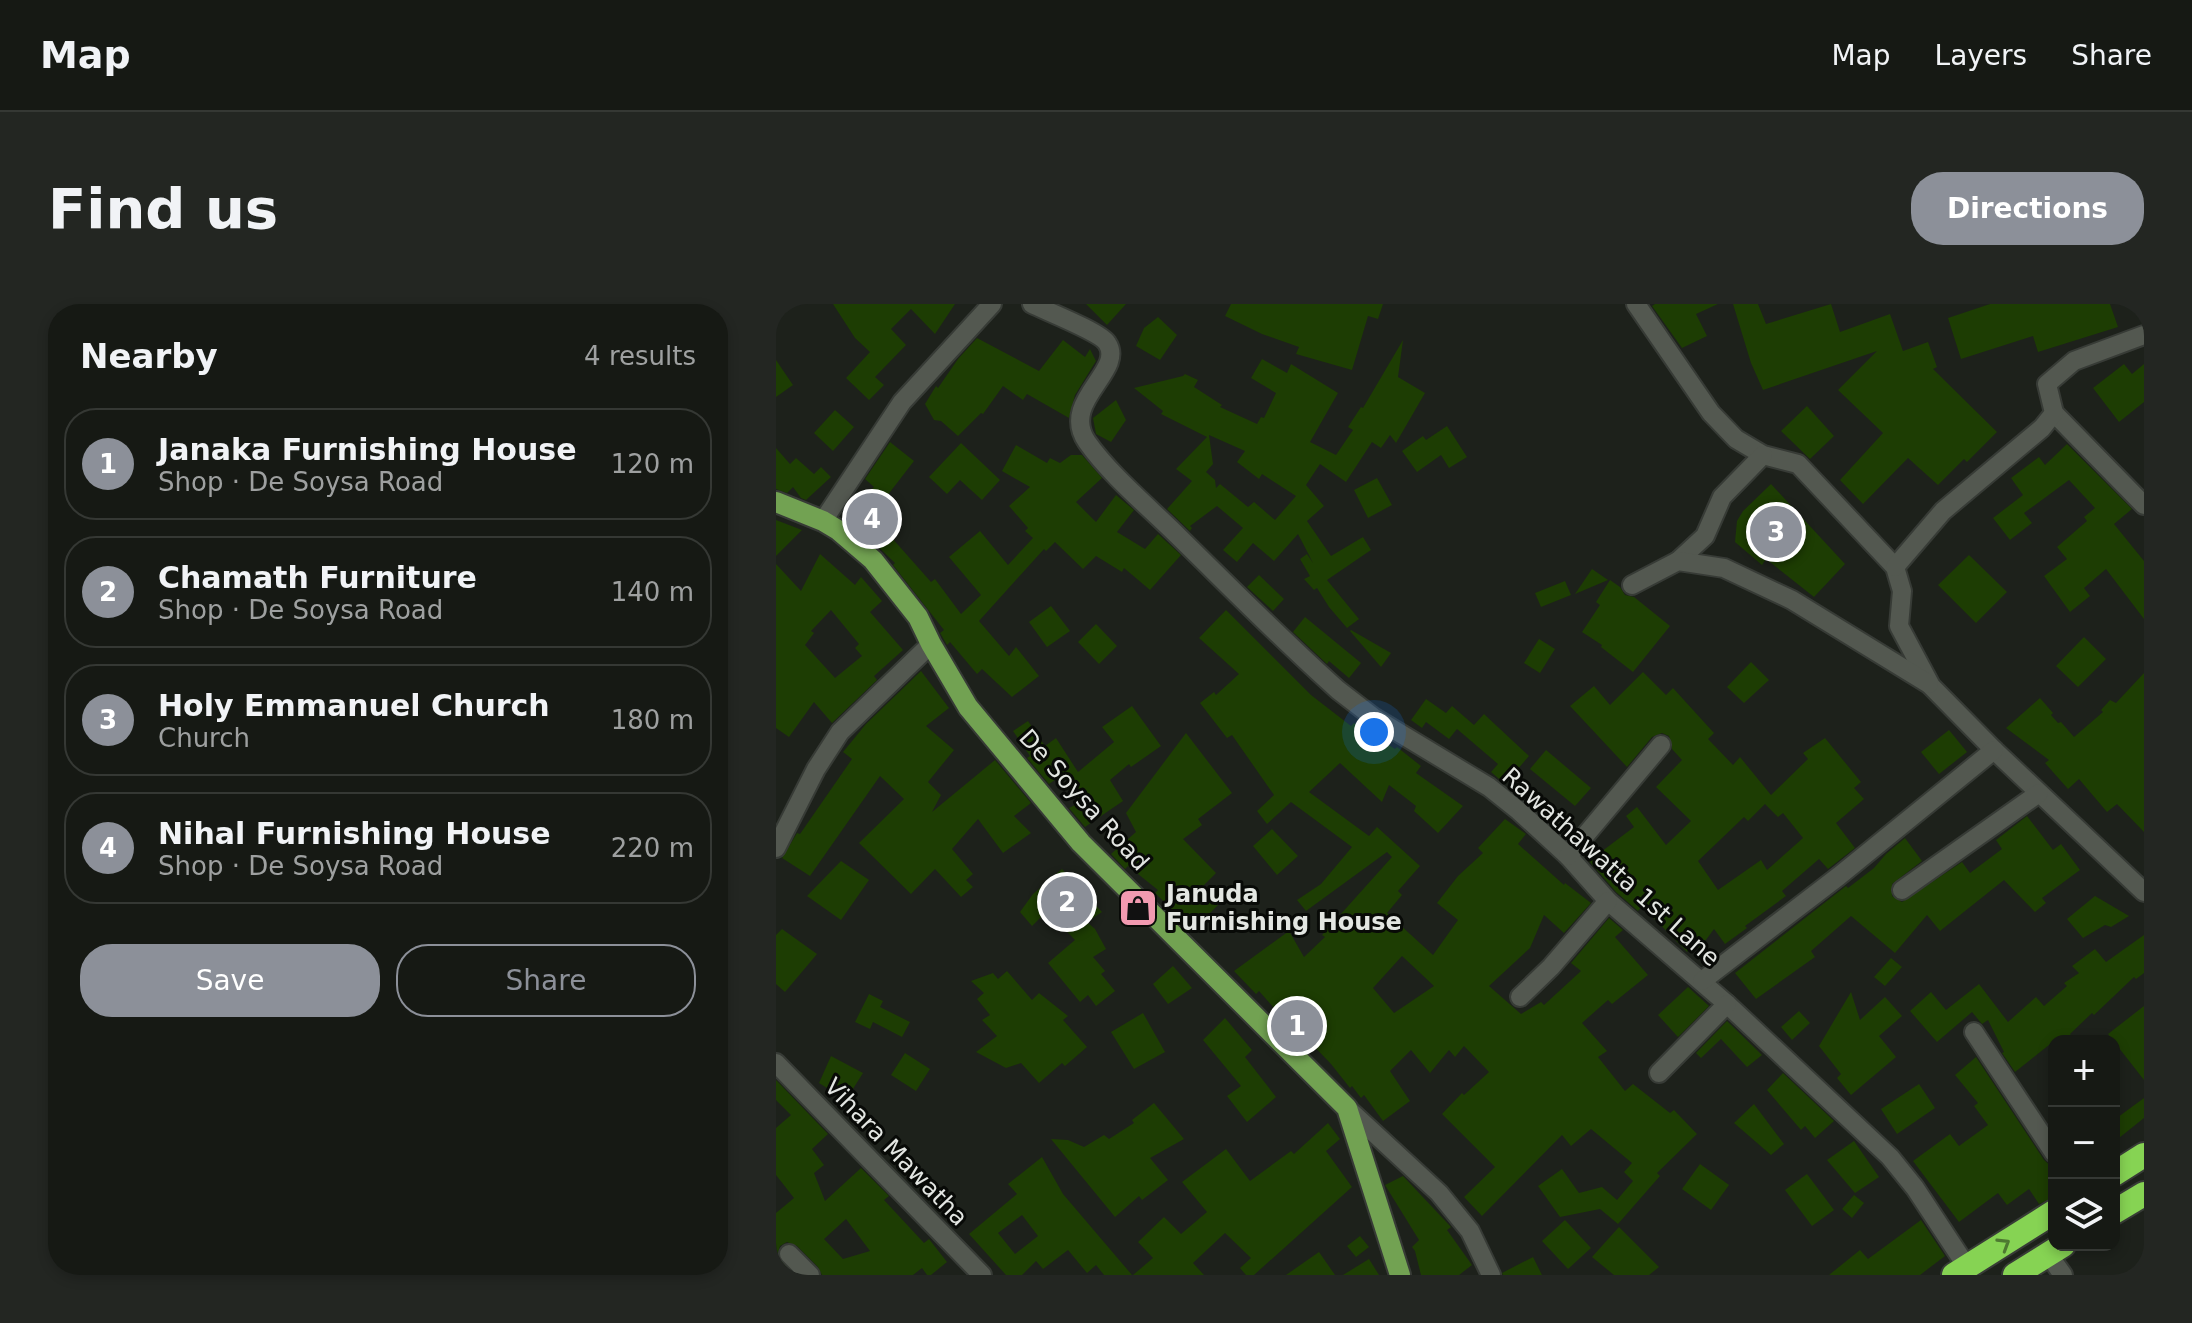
<!DOCTYPE html>
<meta charset="utf-8">
<style>
:root{--surface:#161914;--page:#232622;--text:#f1f3f6;--muted:#9ea0a0;--line:#353834;--accent:#8c9099}
body{margin:0;font-family:"DejaVu Sans",sans-serif;background:var(--page);color:var(--text)}
.controls{position:absolute;right:24px;bottom:24px;display:grid;overflow:hidden;border-radius:16px;box-shadow:0 4px 12px #0003}
.controls button{width:72px;height:72px;display:grid;place-items:center;padding:0;border:0;border-bottom:2px solid var(--line);background:var(--surface);color:var(--text);font:40px sans-serif}
.you{position:absolute;left:598px;top:428px;width:28px;height:28px;margin:-20px;border:6px solid #fff;border-radius:50%;background:#1a73e8;box-shadow:0 0 0 12px #1a73e833}
.badge{display:grid;place-items:center;width:52px;height:52px;border-radius:50%;background:var(--accent);color:#fff;font-size:26px;font-weight:700}
.pin{position:absolute;translate:-50% -50%;border:4px solid #fff;box-shadow:0 2px 8px #0006}
.list{margin:0;padding:0;list-style:none}
h2{display:flex;justify-content:space-between;align-items:center;height:104px;margin:0;padding:0 32px;font-size:34px}
h2 small{font-size:26px;font-weight:400;color:var(--muted)}
.list li{display:grid;grid-template-columns:52px 1fr auto;gap:24px;align-items:center;box-sizing:border-box;height:112px;margin:0 16px 16px;padding:0 16px;border:2px solid var(--line);border-radius:32px}
.list b{display:block;font-size:30px;white-space:nowrap}
.list p{margin:0;font-size:26px;white-space:nowrap;color:var(--muted)}
.list em{font-size:26px;font-style:normal;color:var(--muted)}
.actions{display:flex;gap:16px;padding:24px 32px}
.actions a{flex:1;padding:18px 0;border:2px solid var(--accent);border-radius:32px;text-align:center;font-size:28px;color:var(--accent)}
.actions .main{background:var(--accent);color:#fff}
.icon{flex:none;width:44px;height:44px;fill:none;stroke:currentColor;stroke-width:2;stroke-linecap:round;stroke-linejoin:round}
.map{position:relative;flex:none;width:1368px;height:971px;overflow:hidden;border-radius:32px}
header{display:flex;align-items:center;gap:48px;box-sizing:border-box;height:112px;padding:0 40px;background:var(--surface);border-bottom:2px solid var(--line)}
header strong{font-size:38px}
nav{display:flex;gap:44px;margin-inline-start:auto;font-size:28px}
.intro{display:flex;align-items:center;justify-content:space-between;box-sizing:border-box;height:192px;padding:0 48px}
h1{margin:0;font-size:56px}
.button{padding:20px 36px;border-radius:32px;background:var(--accent);color:#fff;font-size:28px;font-weight:700}
main{display:flex;gap:48px;padding:0 48px}
aside{flex:1;background:var(--surface);border-radius:32px;box-shadow:0 4px 12px #0003}
.map>svg:first-child{display:block}
.building{fill:#1d3d03;fill-rule:evenodd}
.lines{fill:none;stroke-linecap:round;stroke-linejoin:round}
.minor-casing{stroke:#373b36;stroke-width:22}
.major-casing{stroke:#373b36;stroke-width:24}
.highway-casing{stroke:#373b36;stroke-width:28}
.minor{stroke:#535850;stroke-width:18}
.major{stroke:#72a252;stroke-width:20}
.highway{stroke:#86d353;stroke-width:24}
.oneway{stroke:#4d7931}
.labels{text-anchor:middle;dominant-baseline:central;stroke-width:6;stroke-linejoin:round;paint-order:stroke}
.street-label{font-size:24px;fill:#e3e6e2;stroke:#080a07}
.poi-label{font-size:24px;font-weight:bold;fill:#e3e6e2;stroke:#080a07;text-anchor:start}
</style>
<header>
<strong>Map</strong>
<nav><a>Map</a><a>Layers</a><a>Share</a></nav>
</header>
<div class="intro"><h1>Find us</h1><a class="button">Directions</a></div>
<main>
<aside>
<h2>Nearby<small>4 results</small></h2>
<ul class="list">
<li><span class="badge">1</span><div><b>Janaka Furnishing House</b><p>Shop · De Soysa Road</p></div><em>120 m</em></li>
<li><span class="badge">2</span><div><b>Chamath Furniture</b><p>Shop · De Soysa Road</p></div><em>140 m</em></li>
<li><span class="badge">3</span><div><b>Holy Emmanuel Church</b><p>Church</p></div><em>180 m</em></li>
<li><span class="badge">4</span><div><b>Nihal Furnishing House</b><p>Shop · De Soysa Road</p></div><em>220 m</em></li>
</ul>
<div class="actions"><a class="main">Save</a><a>Share</a></div>
</aside>
<div class="map">
<svg width="1368" height="971" viewBox="0 0 1368 971">
<rect width="100%" height="100%" fill="#1d211b"/>
<g class="building">
<polygon points="57,0 179,0 159,30 135,5 115,25 130,41 99,73 108,81 93,96 70,74 94,48 79,34"/>
<polygon points="310,0 350,0 331,21"/>
<polygon points="455,0 607,0 602,15 592,12 576,66 520,50 523,43 486,30 449,12"/>
<polygon points="879,0 942,0 920,10 931,32 906,44 876,2"/>
<polygon points="957,0 982,0 990,20 1055,0 1064,28 1114,10 1127,47 1152,38 1161,63 1157,65 1221,128 1191,158 1188,155 1162,181 1132,154 1087,200 1064,176 1107,129 1062,86 1101,47 987,86 975,59"/>
<polygon points="1214,0 1334,0 1342,23 1262,48 1257,32 1185,55 1172,14"/>
<polygon points="382,13 401,31 384,56 360,42 368,24"/>
<polygon points="201,34 263,67 287,36 309,53 314,45 320,57 299,91 293,114 251,90 247,96 227,82 207,110 205,109 182,132 165,117 158,116 149,100 160,82 162,84 182,55"/>
<path d="M627 36 622 73 649 89 620 139 614 131 605 144 596 138 570 178 544 160 530 181 548 202 531 217 555 252 587 233 595 246 551 276 583 315 571 324 553 303 541 284 538 286 528 275 534 272 524 255 531 250 537 259 522 230 498 257 477 239 461 258 447 246 467 224 441 202 414 222 416 224 414 227 391 205 416 177 400 165 431 133 385 110 387 107 358 84 407 72 409 70 422 76 418 83 446 101 444 103 481 120 485 113 488 114 500 89 475 74 486 55 511 69 515 60 562 89 534 138 560 151 577 126 572 123 585 103 587 104ZM433 131 469 147 461 158 483 175 486 170 520 192 499 216 478 198 472 203 444 180 440 184 439 176 430 168 437 160Z"/>
<polygon points="0,56 17,81 0,93"/>
<polygon points="1348,60 1356,70 1368,60 1368,98 1343,118 1317,84"/>
<polygon points="340,96 350,116 335,138 320,130 317,114"/>
<polygon points="1031,102 1058,132 1034,155 1005,127"/>
<polygon points="59,106 78,123 57,147 38,129"/>
<polygon points="671,122 691,153 673,164 665,151 641,168 626,147 647,132 650,136"/>
<polygon points="114,138 138,157 104,201 122,225 116,234 155,278 159,275 185,310 205,291 173,253 204,227 232,261 257,234 249,227 252,224 233,202 254,183 226,167 240,141 271,159 274,154 284,159 295,151 306,151 326,174 300,198 320,218 340,191 358,206 341,228 369,245 382,230 405,251 374,286 348,264 346,268 320,252 307,265 279,238 270,247 268,245 203,317 233,352 240,343 263,372 236,393 206,365 201,370 174,338 171,341 164,329 168,326 117,261 119,259 70,212 98,183 89,175"/>
<polygon points="185,139 224,176 206,196 184,176 171,190 153,173"/>
<polygon points="1291,140 1356,205 1338,220 1368,257 1368,315 1330,265 1308,284 1314,292 1294,308 1268,272 1291,255 1281,243 1311,217 1308,213 1319,204 1293,176 1248,209 1256,219 1234,236 1217,214 1247,191 1235,174 1263,153 1269,161"/>
<polygon points="0,144 14,160 20,154 38,170 45,163 55,173 30,196 25,194 17,183 11,189 0,185"/>
<polygon points="601,174 616,201 592,214 578,186"/>
<polygon points="995,180 1069,260 1038,293 990,255 986,261 959,238 961,217 967,207"/>
<polygon points="0,216 26,226 0,252"/>
<path d="M44 250 79 281 85 273 106 297 94 308 127 346 98 372 101 376 56 419 38 398 13 433 0 424V260L25 287ZM55 306 83 340 79 344 86 352 59 374 29 341 38 329 35 327Z"/>
<polygon points="1193,251 1231,288 1200,319 1162,281"/>
<polygon points="816,265 832,276 799,290"/>
<polygon points="483,271 508,295 497,307 471,283"/>
<polygon points="834,276 844,283 849,291 858,293 894,322 857,368 825,343 826,341 806,328 824,301 820,298"/>
<polygon points="789,277 795,291 765,303 759,289"/>
<polygon points="275,302 294,327 271,343 253,318"/>
<path d="M450 306 535 391 575 422 578 419 619 445 621 443 645 462 640 469 687 502 662 529 638 507 640 502 613 481 606 498 564 459 533 488 593 532 601 523 644 562 622 587 626 591 611 609 657 651 682 616 661 599 682 572 707 549 702 544 729 515 750 530 742 540 788 581 789 579 815 599 788 629 768 611 754 644 713 682 745 710 765 698 768 701 805 667 795 659 833 614 847 626 839 633 872 671 836 700 832 696 806 719 831 747 822 753 849 787 857 780 894 809 898 806 921 830 881 869 884 872 842 920 824 905 784 913 762 882 786 865 803 889 826 883 841 896 857 877 848 868 856 859 815 825 795 842 786 831 706 912 688 893 719 863 666 810 686 789 688 791 713 768 688 742 679 753 673 746 654 769 635 746 614 767 634 797 607 817 588 791 585 794 576 782 574 784 555 760 509 712 507 714 483 687 480 690 458 667 513 627 528 653 549 633 546 631 616 553 611 548 530 607 521 596 545 580 576 543 515 498 491 520 481 507 498 491 456 431 451 434 424 399 438 388 440 391 463 370 423 334ZM626 652 658 682 618 709 597 684Z"/>
<polygon points="529,313 585,359 573,374 553,357 551,360 517,328"/>
<polygon points="320,320 341,342 323,360 302,338"/>
<polygon points="575,326 615,349 605,363 574,327"/>
<polygon points="1308,333 1330,355 1302,383 1280,362"/>
<polygon points="763,335 779,345 764,369 748,359"/>
<polygon points="975,358 993,376 968,399 951,383"/>
<polygon points="145,367 173,404 150,422 178,446 152,478 165,491 156,508 219,456 255,499 238,512 255,529 227,549 202,515 176,545 197,570 190,576 197,583 185,593 159,565 135,590 83,539 128,495 104,472 34,572 6,554 21,529 24,530 76,455 67,448 90,420"/>
<path d="M867 368 890 391 897 384 938 429 932 435 957 461 964 453 995 491 1032 455 1027 449 1049 434 1085 478 1078 484 1088 495 1060 519 1079 544 1052 565 1043 555 1006 587 1010 592 969 622 971 624 949 640 938 625 924 644 916 642 911 648 866 602 862 607 840 588 813 557 858 523 850 512 861 503 890 541 915 517 880 483 906 456 896 445 893 432 886 429 876 433 851 463 794 402 818 382 834 401ZM989 500 1002 513 1007 509 1027 534 991 566 985 556 942 586 922 557 968 513 972 517Z"/>
<polygon points="1368,369 1368,528 1341,500 1331,508 1303,475 1292,485 1269,459 1273,456 1230,424 1264,394 1277,409 1275,411 1282,419 1285,418 1298,433 1327,408 1325,406 1334,396 1340,399"/>
<polygon points="650,395 670,409 676,402 698,421 708,410 753,452 729,480 715,468 722,460 681,425 673,435 650,418 646,424 635,416"/>
<polygon points="356,402 385,442 355,463 353,460 334,476 347,497 309,523 293,504 303,499 289,469 273,480 251,454 254,452 237,427 252,417 269,442 280,434 302,468 338,438 326,423"/>
<polygon points="1173,426 1191,448 1163,470 1145,448"/>
<polygon points="410,429 456,489 422,515 426,521 407,535 440,569 426,583 442,601 417,626 379,589 382,586 352,562 349,565 335,550 360,528 350,509"/>
<polygon points="770,446 815,484 799,502 754,465"/>
<polygon points="1251,512 1277,546 1285,540 1304,566 1266,594 1270,599 1259,608 1228,576 1164,627 1151,611 1119,649 1075,612 1035,647 1039,653 980,695 959,669 1070,582 1072,584 1098,564 1110,550 1129,534 1146,557 1116,580 1116,592 1126,598 1186,558 1194,569 1226,545 1220,536"/>
<polygon points="496,525 522,552 501,571 477,542"/>
<polygon points="65,557 93,576 65,616 31,592"/>
<polygon points="286,565 326,608 311,618 319,625 330,645 317,653 329,667 325,670 339,687 320,702 312,691 304,698 272,659 299,636 271,607 256,622 244,608 257,590"/>
<polygon points="1319,592 1353,612 1335,623 1329,621 1307,634 1291,615"/>
<polygon points="6,625 41,650 9,688 0,680 0,631"/>
<polygon points="1368,631 1368,669 1360,675 1358,673 1318,711 1316,709 1294,730 1300,737 1278,737 1239,768 1226,749 1228,748 1212,716 1206,720 1196,708 1161,738 1134,707 1155,688 1170,706 1203,680 1232,718 1260,693 1268,702 1291,682 1288,679 1303,669 1296,662 1319,645 1330,658"/>
<polygon points="1115,654 1126,663 1109,682 1098,673"/>
<polygon points="397,662 416,684 392,700 377,680"/>
<polygon points="231,667 256,696 263,689 292,712 287,716 311,743 289,762 286,759 263,779 245,759 230,764 200,748 221,732 206,716 214,711 201,695 208,689 195,677 217,669 222,675"/>
<polygon points="912,683 933,702 902,733 882,711"/>
<polygon points="1075,688 1084,716 1109,693 1126,712 1103,732 1120,753 1075,791 1061,774 1065,770 1043,742"/>
<polygon points="93,690 107,697 104,703 134,718 126,733 97,718 94,725 79,718"/>
<polygon points="1368,702 1368,776 1332,730"/>
<polygon points="1023,707 1034,719 1016,736 1005,723"/>
<polygon points="367,709 389,748 358,765 335,728"/>
<polygon points="449,714 476,746 469,753 500,793 471,818 451,792 465,782 427,736"/>
<polygon points="951,717 986,751 971,763 945,735 925,754 920,749"/>
<polygon points="129,749 154,765 140,787 115,771"/>
<polygon points="55,752 87,769 70,796 43,779"/>
<polygon points="1200,753 1268,856 1278,865 1278,893 1263,900 1253,885 1231,901 1222,889 1183,918 1137,857 1174,830 1183,842 1212,821 1198,802 1202,799 1179,771"/>
<polygon points="1007,769 1058,817 1039,834 1029,822 1025,826 991,786"/>
<path d="M0 776 52 830 36 845 48 861 38 869 49 897 85 864 113 892 108 896 148 939 153 935 171 958 155 971H151L146 964 137 971H46L42 963 21 942 11 938 4 942 1 952 17 971H0V909L18 894 0 871V824L15 811 0 796ZM70 915 94 947 67 955 48 935Z"/>
<polygon points="1143,780 1159,804 1121,830 1105,805"/>
<polygon points="1368,794 1368,814 1338,838 1338,816"/>
<polygon points="378,799 408,835 374,854 392,876 366,896 363,892 339,913 275,835 292,836 308,843 328,831 333,835 358,819 356,816"/>
<polygon points="978,800 1008,840 995,851 958,819"/>
<polygon points="552,819 564,835 550,847 576,883 478,971 470,971 464,964 475,954 449,929 417,959 428,971 357,971 377,954 362,938 388,913 405,930 431,908 406,878 450,845 474,877 515,847 518,850"/>
<polygon points="1078,837 1103,873 1079,889 1051,856"/>
<path d="M266 853 287 890 356 971H328L320 961 311 969 292 946 267 965 260 957 246 971H230L193 930 241 890 232 880ZM246 911 262 932 239 950 222 929Z"/>
<polygon points="924,860 953,881 935,906 906,885"/>
<polygon points="1031,870 1058,906 1036,922 1009,886"/>
<polygon points="627,872 675,923 671,926 696,961 683,971 645,971 639,947 636,943 643,936 609,881"/>
<polygon points="1078,891 1088,899 1076,914 1066,905"/>
<polygon points="789,916 815,944 792,965 766,937"/>
<polygon points="1145,916 1169,952 1144,971 1053,971 1084,946 1092,955"/>
<polygon points="843,923 883,963 873,971 838,971 816,953"/>
<polygon points="584,932 593,943 580,953 571,942"/>
<polygon points="543,948 559,971 510,971"/>
<polygon points="757,953 766,971 727,971 726,969"/>
<polygon points="593,955 603,971 567,971"/>
</g>
<g class="lines">
<g class="minor-casing">
<g id="minor">
<path d="M256 0C270 7 324 28 331 39 350 67 283 97 311 138 335 172 374 204 404 234 456 285 507 337 562 386L597 413 713 483 743 507 792 552 832 597 951 700 1114 853 1139 884 1191 963"/>
<polyline points="860,0 935,109 960,135 987,151 1022,160 1119,263 1126,287 1123,322 1155,382 1218,446 1368,588"/>
<polyline points="1278,109 1368,201"/>
<polyline points="47,217 126,98 216,0"/>
<polyline points="902,257 929,232 946,193 987,151"/>
<polyline points="1119,263 1167,207 1266,124 1278,109 1271,80 1298,57 1368,31"/>
<polyline points="856,281 902,257 948,264 1016,296 1153,380"/>
<polyline points="0,544 40,465 64,428 155,340"/>
<polyline points="792,552 885,441"/>
<polyline points="1126,586 1263,489"/>
<polyline points="926,677 1063,572 1218,446"/>
<polyline points="744,693 775,663 832,597"/>
<polyline points="1198,728 1278,849"/>
<polyline points="0,759 206,971"/>
<polyline points="883,769 951,700"/>
<polyline points="571,804 663,889 694,927 715,971"/>
<polyline points="13,950 34,971"/>
<polyline points="1272,950 1287,971"/>
</g>
</g>
<g class="major-casing">
<polyline id="major" points="0,198 47,217 62,226 97,256 142,313 155,340 192,403 305,539 571,804 624,971"/>
</g>
<g class="highway-casing">
<g id="highway">
<polyline points="1338,870 1368,851"/>
<polyline points="1338,908 1368,890"/>
<polyline points="1178,971 1278,908"/>
<polyline points="1239,971 1287,941"/>
</g>
</g>
<use href="#minor" class="minor"/>
<use href="#major" class="major"/>
<use href="#highway" class="highway"/>
</g>
<defs><path id="oneway-chevron" d="M-2-3.5L2.5 0L-2 3.5" fill="none" stroke-width="1.6" stroke-linecap="round" stroke-linejoin="round" transform="scale(2)"/></defs>
<use class="oneway" href="#oneway-chevron" transform="translate(1228 940) rotate(-32)"/>
<defs>
<g id="shop-square" transform="scale(2)"><rect x="-9" y="-9" width="18" height="18" rx="4" fill="#f29ab0" stroke="#080a07"/><path d="M-5-2.5h2.3a2.7 3.5 0 0 1 5.4 0H5L5.5 6h-11ZM-1.5-2.5h3a1.5 2.3 0 0 0-3 0Z" fill="#111"/></g>
</defs>
<g fill-rule="evenodd">
<use href="#shop-square" x="362" y="604"/>
</g>
<g class="labels">
<g class="street-label">
<text transform="translate(308 496) rotate(48)">De Soysa Road</text>
<text transform="translate(835 563) rotate(42)">Rawathawatta 1st Lane</text>
<text transform="translate(120 848) rotate(46)">Vihara Mawatha</text>
</g>
<g class="poi-label">
<text x="390" y="590">Januda<tspan x="390" dy="28">Furnishing House</tspan></text>
</g>
</g>
</svg>
<div class="controls">
<button>+</button>
<button>−</button>
<button><svg class="icon" aria-label="layers" viewBox="0 0 24 24"><path d="M12 4l9 5-9 5-9-5zM3 14l9 5 9-5"/></svg></button>
</div>
<div class="you"></div>
<div class="pin badge" style="left:521px;top:722px">1</div>
<div class="pin badge" style="left:291px;top:598px">2</div>
<div class="pin badge" style="left:1000px;top:228px">3</div>
<div class="pin badge" style="left:96px;top:215px">4</div>
</div>
</main>
